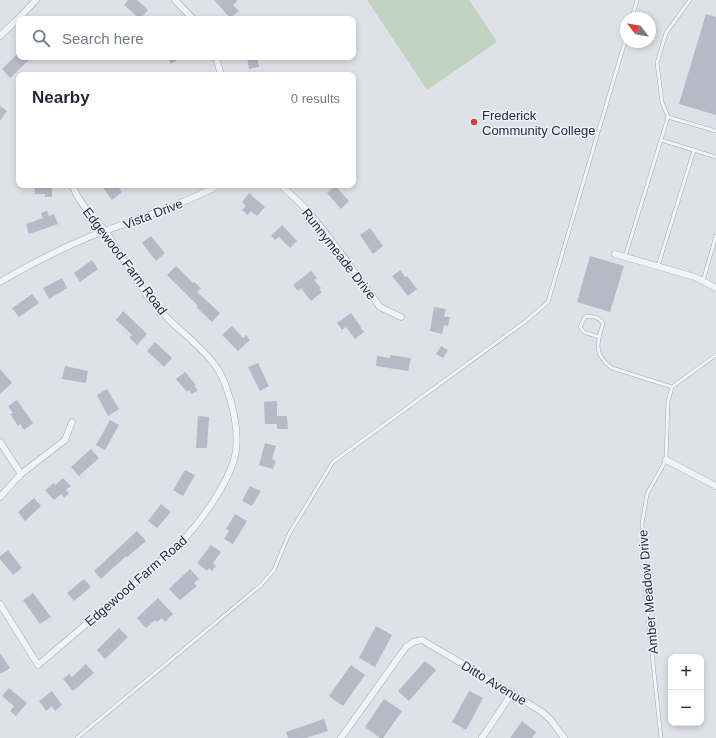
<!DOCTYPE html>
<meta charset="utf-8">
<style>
:root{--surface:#fff;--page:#f2f2f3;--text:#1f2937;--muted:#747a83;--line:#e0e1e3}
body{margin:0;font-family:Arial,sans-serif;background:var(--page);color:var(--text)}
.controls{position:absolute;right:12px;bottom:12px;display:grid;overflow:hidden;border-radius:8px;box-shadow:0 2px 6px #0003}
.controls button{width:36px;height:36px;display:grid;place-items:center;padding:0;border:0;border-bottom:1px solid var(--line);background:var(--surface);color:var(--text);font:20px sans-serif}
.compass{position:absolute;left:620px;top:12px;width:36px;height:36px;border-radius:50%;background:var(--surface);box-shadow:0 2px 6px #0003;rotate:301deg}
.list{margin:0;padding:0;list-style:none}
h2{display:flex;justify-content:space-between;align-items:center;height:52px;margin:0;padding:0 16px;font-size:17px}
h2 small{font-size:13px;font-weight:400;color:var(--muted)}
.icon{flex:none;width:22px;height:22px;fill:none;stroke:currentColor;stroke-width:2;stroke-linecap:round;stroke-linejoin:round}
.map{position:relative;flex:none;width:716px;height:738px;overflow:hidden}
.search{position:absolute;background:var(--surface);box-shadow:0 2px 6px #0003;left:16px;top:16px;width:340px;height:44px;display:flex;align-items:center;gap:10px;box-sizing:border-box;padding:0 14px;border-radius:8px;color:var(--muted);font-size:15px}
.panel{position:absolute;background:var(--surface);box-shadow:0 2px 6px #0003;left:16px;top:72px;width:340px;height:116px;border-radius:8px}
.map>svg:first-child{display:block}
.green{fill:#c1d4bf}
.building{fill:#b6bac7}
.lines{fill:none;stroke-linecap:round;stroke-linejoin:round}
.service-casing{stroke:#a4a7b4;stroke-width:4}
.minor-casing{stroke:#a4a7b4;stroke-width:7}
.service{stroke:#f2f3f7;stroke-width:3}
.minor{stroke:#f2f3f7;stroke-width:6}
.poi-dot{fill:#d93a3a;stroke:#eff1f7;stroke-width:1.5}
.labels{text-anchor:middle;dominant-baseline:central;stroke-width:3;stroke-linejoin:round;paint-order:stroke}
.poi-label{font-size:13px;fill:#262c42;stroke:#eff1f7;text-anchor:start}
.street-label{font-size:13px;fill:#262c42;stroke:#eff1f7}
</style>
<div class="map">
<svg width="716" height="738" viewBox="0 0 716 738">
<rect width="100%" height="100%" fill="#dfe1e9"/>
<polygon class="green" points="367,0 469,0 497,42 427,90"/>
<g class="building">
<polygon points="128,0 137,0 148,10 140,19 124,5"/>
<polygon points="214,0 238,0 233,5 239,11 230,18"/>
<polygon points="706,14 716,17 716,115 679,104"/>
<polygon points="19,52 19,57 32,57 10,78 2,69"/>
<polygon points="167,57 182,57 171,64"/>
<polygon points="247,57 257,57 259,67 249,69"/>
<polygon points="0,106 7,111 0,121"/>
<polygon points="34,185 52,186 52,197 45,197 45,194 35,194"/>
<polygon points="101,185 116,185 122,192 112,200"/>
<polygon points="335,186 349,201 341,209 327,193"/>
<polygon points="249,193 265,207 257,216 251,211 248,215 242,210 246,206 242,202"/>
<polygon points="47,211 49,216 54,214 58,224 29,234 26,224 43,218 41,213"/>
<polygon points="282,225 297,241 290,248 279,237 275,240 271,236"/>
<polygon points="370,228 383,246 373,254 360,235"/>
<polygon points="151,236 165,253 156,261 142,243"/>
<polygon points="590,256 624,266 610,312 577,302"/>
<polygon points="92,260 98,269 80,282 74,273"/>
<polygon points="176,266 193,283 194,282 201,288 197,292 220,313 212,322 196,307 198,306 167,275"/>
<polygon points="400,270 405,277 407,276 417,289 408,296 392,276"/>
<polygon points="311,271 317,278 314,280 321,288 319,289 322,292 311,301 301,288 298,291 293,285"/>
<polygon points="62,278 67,288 49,299 43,288"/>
<polygon points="32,294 39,303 19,317 12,308"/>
<polygon points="434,307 446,309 444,317 450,317 448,326 444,325 442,334 430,331"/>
<polygon points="123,311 147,334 137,345 129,337 132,335 116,320"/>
<polygon points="351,313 361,327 360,327 364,332 355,339 346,327 342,330 337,323"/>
<polygon points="232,326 243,338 246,335 250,340 238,351 222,335"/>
<polygon points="155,342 172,358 164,367 147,351"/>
<polygon points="441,346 448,350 443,358 436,354"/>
<polygon points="390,355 411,358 408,371 376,366 377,356 390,358"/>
<polygon points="258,363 269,386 260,391 248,367"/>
<polygon points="65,366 88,371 86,383 62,379"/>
<polygon points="0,369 12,383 0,394"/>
<polygon points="185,372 196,385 194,386 198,390 192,394 189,390 187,392 176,379"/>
<polygon points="107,389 119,409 108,416 97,395"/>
<polygon points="17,400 33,423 24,430 20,424 18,426 10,414 13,413 8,406"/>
<polygon points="277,401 277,416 287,416 288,429 277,429 277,424 265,424 264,402"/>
<polygon points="198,416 209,417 207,448 196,448"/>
<polygon points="110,420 119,425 105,450 96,445"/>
<polygon points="265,443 276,446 272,459 276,461 273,469 259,465"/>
<polygon points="91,449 99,458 79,476 71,467"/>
<polygon points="185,470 195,475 183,496 173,490"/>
<polygon points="63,478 71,486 66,490 69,493 64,498 61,494 54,500 45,490 54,483 55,485"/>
<polygon points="250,486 261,491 252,506 242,501"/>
<polygon points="34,498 41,506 25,521 18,512"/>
<polygon points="161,504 171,512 157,528 148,521"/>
<polygon points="235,514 247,521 233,544 224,539 229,531 226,529"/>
<polygon points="137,531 146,541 127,557 126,556 101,579 94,571"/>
<polygon points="211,545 221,552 213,563 216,566 212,571 209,568 207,571 197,563"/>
<polygon points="8,550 22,568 13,575 0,559 0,556"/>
<polygon points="190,569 199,579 194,583 197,586 180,600 169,589"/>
<polygon points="84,579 91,587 74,601 67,593"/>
<polygon points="33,593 51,617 40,624 23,600"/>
<polygon points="158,598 173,614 165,622 162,618 157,622 155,620 146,628 137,618"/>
<polygon points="376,626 392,635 375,667 359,658"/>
<polygon points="119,628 128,637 105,659 97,650"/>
<polygon points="0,653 10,668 0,674"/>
<polygon points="425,661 436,670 409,701 398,691"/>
<polygon points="86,664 94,673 73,691 63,679 69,674 72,677"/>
<polygon points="351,665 365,675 343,706 329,696"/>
<polygon points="9,688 27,703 16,716 10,711 14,706 2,696"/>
<polygon points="52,691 62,705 55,711 52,706 46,711 39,701"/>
<polygon points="469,691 483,698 466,730 452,722"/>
<polygon points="384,699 402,711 383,738 380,738 365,727"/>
<polygon points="324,719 328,731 306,738 288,738 286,732"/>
<polygon points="522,721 536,732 532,738 510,738"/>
</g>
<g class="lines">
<g class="service-casing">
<g id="service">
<polyline points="632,18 637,0"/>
<polyline points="668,117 716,131"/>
<polyline points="661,140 716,157"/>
<polyline points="625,257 668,117 662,102 657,63 666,33 690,0"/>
<polyline points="658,266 694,150"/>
<polyline points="703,281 716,236"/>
<path d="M599 337 584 332 580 327 585 317C592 315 598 317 603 323 597 342 593 355 612 368L672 387"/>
<polyline points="77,738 261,585 274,570 289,534 333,462 526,321 548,302 626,38"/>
<polyline points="661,738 646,597 642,524 647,494 666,460 668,401 672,387 716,355"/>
</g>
</g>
<g class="minor-casing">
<g id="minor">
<polyline points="175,0 193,19"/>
<polyline points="0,36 21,16 36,0"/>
<polyline points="216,57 221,75"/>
<polyline points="281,185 308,211 331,240 380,307 401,317"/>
<polyline points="615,254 695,277 716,288"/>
<path d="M0 282C29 265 58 250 89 237 133 220 178 207 219 185"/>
<polyline points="0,442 21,474"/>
<polyline points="666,460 716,486"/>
<polyline points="0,497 21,474 65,440 72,422"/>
<path d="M0 604 38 665 177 547C198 525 232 481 236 450 238 435 235 417 231 402 227 389 223 375 214 364 197 341 172 326 154 304 141 289 130 271 120 254 115 247 111 238 105 231 92 215 80 205 72 185"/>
<polyline points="341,738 406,647 413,642 422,640 512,693 542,712 550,719 564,738"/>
<polyline points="482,738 512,693"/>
</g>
</g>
<use href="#service" class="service"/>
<use href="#minor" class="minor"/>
</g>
<circle class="poi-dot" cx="474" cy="122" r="4"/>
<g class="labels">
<g class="poi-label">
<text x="482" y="115">Frederick<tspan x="482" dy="15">Community College</tspan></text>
</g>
<g class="street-label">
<text transform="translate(153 214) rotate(-21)">Vista Drive</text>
<text transform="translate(339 254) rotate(52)">Runnymeade Drive</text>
<text transform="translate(125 261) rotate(53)">Edgewood Farm Road</text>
<text transform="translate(136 581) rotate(-41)">Edgewood Farm Road</text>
<text transform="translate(648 592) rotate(-95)">Amber Meadow Drive</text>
<text transform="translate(494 683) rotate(31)">Ditto Avenue</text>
</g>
</g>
</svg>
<div class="controls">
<button>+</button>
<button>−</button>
</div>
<svg class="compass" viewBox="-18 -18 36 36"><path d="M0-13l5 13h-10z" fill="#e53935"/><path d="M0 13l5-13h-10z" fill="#747a83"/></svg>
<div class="search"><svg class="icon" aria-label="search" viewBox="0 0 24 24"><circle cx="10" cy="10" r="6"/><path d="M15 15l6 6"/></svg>Search here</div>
<section class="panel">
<h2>Nearby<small>0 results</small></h2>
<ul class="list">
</ul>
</section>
</div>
